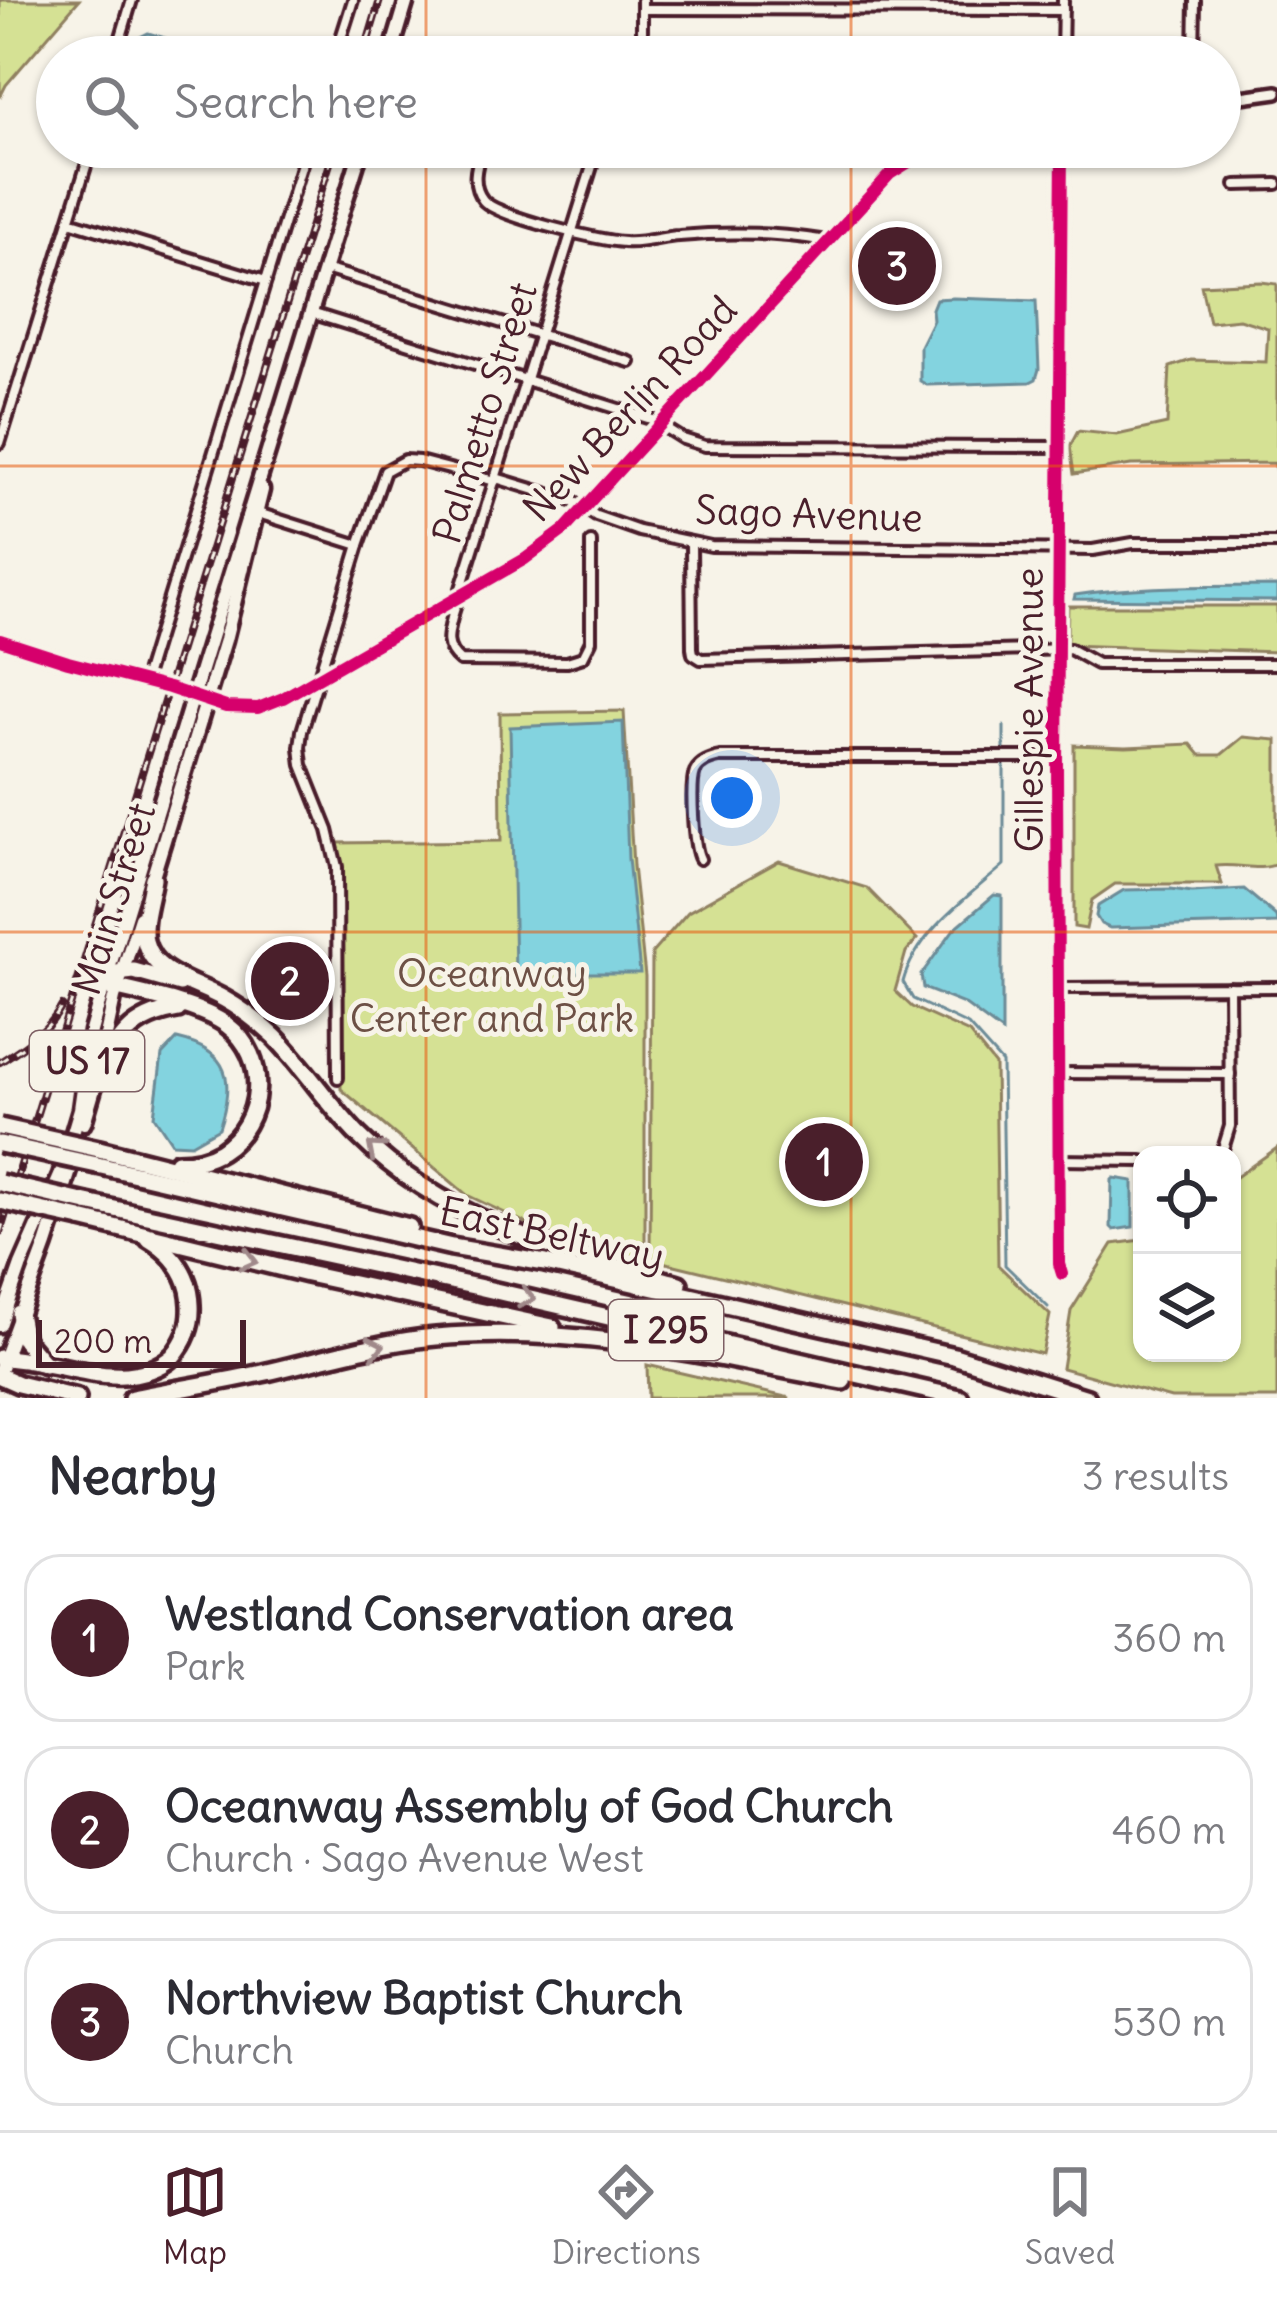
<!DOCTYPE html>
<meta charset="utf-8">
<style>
:root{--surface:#fff;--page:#f2f2f3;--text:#2b2b33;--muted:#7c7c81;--line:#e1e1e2;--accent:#4a1f2b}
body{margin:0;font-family:Delius,sans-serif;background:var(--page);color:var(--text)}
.controls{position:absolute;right:36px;bottom:36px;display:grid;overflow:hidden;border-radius:24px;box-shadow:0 3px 9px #0004}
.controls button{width:108px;height:108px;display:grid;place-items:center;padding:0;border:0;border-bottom:3px solid var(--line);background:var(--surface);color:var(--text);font:60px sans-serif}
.scale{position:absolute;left:36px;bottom:30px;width:210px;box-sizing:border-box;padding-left:12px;border:6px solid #4a1f2b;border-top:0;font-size:33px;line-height:42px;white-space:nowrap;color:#4a1f2b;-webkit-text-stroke:9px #f7f3e8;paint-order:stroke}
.you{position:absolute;left:732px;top:798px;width:42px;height:42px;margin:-30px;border:9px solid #fff;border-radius:50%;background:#1a73e8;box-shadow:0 0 0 18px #1a73e833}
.badge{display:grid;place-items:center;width:78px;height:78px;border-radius:50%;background:var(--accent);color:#fff;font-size:39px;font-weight:700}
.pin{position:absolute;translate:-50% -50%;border:6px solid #fff;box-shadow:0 3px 12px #0006}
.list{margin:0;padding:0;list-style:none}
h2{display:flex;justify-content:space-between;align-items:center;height:156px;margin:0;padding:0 48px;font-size:51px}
h2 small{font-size:39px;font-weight:400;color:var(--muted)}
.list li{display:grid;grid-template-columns:78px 1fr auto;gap:36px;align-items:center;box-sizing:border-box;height:168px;margin:0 24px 24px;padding:0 24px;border:3px solid var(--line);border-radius:36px}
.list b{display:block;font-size:45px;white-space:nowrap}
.list p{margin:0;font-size:39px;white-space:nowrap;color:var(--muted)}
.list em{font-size:39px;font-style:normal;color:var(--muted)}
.icon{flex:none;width:66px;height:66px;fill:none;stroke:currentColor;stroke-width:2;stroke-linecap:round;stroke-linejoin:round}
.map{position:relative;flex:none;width:1277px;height:1398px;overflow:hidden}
.search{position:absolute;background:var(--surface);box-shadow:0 3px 9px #0004;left:36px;right:36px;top:36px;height:132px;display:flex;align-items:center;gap:30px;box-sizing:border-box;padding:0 42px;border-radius:66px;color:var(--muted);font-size:45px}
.sheet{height:732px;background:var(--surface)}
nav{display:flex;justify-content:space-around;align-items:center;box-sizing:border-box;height:168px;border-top:3px solid var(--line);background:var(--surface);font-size:33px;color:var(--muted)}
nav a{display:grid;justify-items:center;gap:6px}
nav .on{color:var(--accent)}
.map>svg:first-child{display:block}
.green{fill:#d5e194;stroke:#908060;stroke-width:3}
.water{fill:#83d3df;stroke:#6c8b97;stroke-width:3}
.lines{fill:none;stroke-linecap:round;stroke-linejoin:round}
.stream{stroke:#6c8b97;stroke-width:3}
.minor-casing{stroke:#4a1f2b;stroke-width:16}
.tertiary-casing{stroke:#4a1f2b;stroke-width:18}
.primary-casing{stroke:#4a1f2b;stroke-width:21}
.motorway-casing{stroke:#4a1f2b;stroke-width:24}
.minor{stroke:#f7f3e8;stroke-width:8}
.tertiary{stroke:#f7f3e8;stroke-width:9}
.primary{stroke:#f7f3e8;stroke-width:12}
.motorway{stroke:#f7f3e8;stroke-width:15}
.rail-casing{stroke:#4a1f2b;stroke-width:8}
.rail{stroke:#f7f3e8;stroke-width:3;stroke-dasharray:9;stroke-linecap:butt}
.motorway-bridge-casing{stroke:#4a1f2b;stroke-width:24;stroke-linecap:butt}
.motorway-bridge{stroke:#f7f3e8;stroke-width:15}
.cycleway-casing{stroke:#f7f3e8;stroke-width:20}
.cycleway{stroke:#d6006c;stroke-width:12}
.oneway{stroke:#a0898a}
.grid{fill:none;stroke:#e8590c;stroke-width:3;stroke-opacity:0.55}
.labels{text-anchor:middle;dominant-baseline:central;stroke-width:10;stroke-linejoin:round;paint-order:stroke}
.shield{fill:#f7f3e8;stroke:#7e5f64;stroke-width:3}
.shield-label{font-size:36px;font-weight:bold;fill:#4a1f2b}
.street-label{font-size:39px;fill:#4a1f2b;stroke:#f7f3e8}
.park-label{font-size:39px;fill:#6d5045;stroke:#f7f3e8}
</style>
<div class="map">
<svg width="1277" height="1398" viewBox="0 0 1277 1398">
<rect width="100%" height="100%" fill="#f7f3e8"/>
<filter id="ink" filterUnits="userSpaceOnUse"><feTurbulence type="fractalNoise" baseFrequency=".00833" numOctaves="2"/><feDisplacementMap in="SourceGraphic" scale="24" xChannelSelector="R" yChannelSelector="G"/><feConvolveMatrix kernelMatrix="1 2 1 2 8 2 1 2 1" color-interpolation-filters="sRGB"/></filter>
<g filter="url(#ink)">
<g class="green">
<polygon points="0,0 79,0 6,85 0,97"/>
<polygon points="1261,282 1277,284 1277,500 1275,463 1131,465 1074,474 1070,446 1078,431 1117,435 1167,424 1170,367 1191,360 1266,362 1268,328 1239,319 1209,322 1201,285"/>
<polygon points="1068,606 1277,606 1277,652 1067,645"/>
<polygon points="624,711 633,866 645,976 645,1259 572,1245 467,1195 341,1089 340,861 335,843 501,841 500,713"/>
<path d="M1243 737 1277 740V864C1259 872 1238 863 1216 866L1222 884H1115L1092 900 1086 929 1074 927V745L1126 747 1191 744 1200 755H1221Z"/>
<polygon points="779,861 867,888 917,939 906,952 895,991 912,1007 969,1033 995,1065 998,1265 1050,1315 1042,1354 650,1259 652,953 688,912"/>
<polygon points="1277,1148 1277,1398 1171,1398 1062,1368 1071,1311 1113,1244 1142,1240 1142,1353 1232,1353 1232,1180"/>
<polygon points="647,1365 790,1398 648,1398"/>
</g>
<g class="water">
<polygon points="148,33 179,42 183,45 186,57 134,57 140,37"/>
<polygon points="953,298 1036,301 1039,369 1036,379 1030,382 927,385 920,381 920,346 933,320 932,309 936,299"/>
<path d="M1277 586V601L1074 599 1075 595C1141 585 1209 587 1277 586Z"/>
<polygon points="623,722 628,859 640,973 515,973 510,727"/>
<polygon points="1171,889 1192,892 1244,889 1276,916 1277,923 1110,928 1101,924 1096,916 1098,906 1124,890"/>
<polygon points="994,895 1002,896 1002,1032 964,1004 923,988 921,975 954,929"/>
<path d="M177 1039C230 1051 235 1080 219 1128L191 1144 172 1143 154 1116 162 1055Z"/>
<polygon points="1114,1178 1133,1181 1133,1227 1114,1230 1111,1227 1112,1180"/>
</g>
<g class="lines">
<path class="stream" d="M1004 726V865C967 898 917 932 903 982L913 999 968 1025 1002 1063 1005 1265 1048 1307"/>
<g class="minor-casing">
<g id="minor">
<polyline points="642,9 1063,10"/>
<polyline points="115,57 132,0"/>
<polyline points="335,57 353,0"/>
<polyline points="642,57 642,0"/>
<polyline points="1062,57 1063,0"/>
<polyline points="1194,57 1195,0"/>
<path d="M482 147C477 164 470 184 483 200 495 216 600 241 624 242 642 244 660 237 679 236 727 232 780 233 827 241"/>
<polyline points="1236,185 1277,184"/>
<polyline points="69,221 266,281"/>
<polyline points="325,269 630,362"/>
<polyline points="311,313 651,419 683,439 705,446 1060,447"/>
<polyline points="0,443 92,147"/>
<polyline points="496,478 575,502 596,516 639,531 711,546 1093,550 1133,543 1277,543"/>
<polyline points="258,513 359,545"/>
<path d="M591 542V641L583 657 567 662 460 661C443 647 448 634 453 614L598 147"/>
<polyline points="691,544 692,648 693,654 701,659 1070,649 1097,664 1277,664"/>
<polyline points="144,680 307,147"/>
<path d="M700 859C693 846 690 785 695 772 700 762 710 759 720 757H1057"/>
<polyline points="1058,988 1277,987"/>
<polyline points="1058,1073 1230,1074"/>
<polyline points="338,1078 337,867 328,830 302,765 300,747 302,731 359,545 385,471 405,460 419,461 495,481"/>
<polyline points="1216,1155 1223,1149 1230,1126 1229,987"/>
<polyline points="1058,1160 1142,1161"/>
<polyline points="1062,1274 1059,1264 1057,764 1062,147"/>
</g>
</g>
<g class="tertiary-casing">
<g id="tertiary">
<polyline points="1220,100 1277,92"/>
<polyline points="0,640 68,662 169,688 226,707 258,708 283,698 525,559 564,530 890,174 914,159 945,147"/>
</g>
</g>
<g class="primary-casing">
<g id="primary">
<polyline points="390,57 407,0"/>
<polyline points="150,886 225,640 262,490"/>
<polyline points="84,1123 96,1082 114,998 140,917"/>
<polyline points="0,1325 21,1265 60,1176 80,1109 91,1031 104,985 362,147"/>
<polyline points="0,1370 46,1245 70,1171"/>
</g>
</g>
<g class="motorway-casing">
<g id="motorway">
<path d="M153 878C150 897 141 922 145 941 153 976 197 983 224 999 242 1009 260 1023 275 1037 305 1068 328 1104 358 1135 446 1223 563 1252 679 1284"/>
<polyline points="108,974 134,971 180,984"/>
<path d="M104 985C138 993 200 1005 227 1025 270 1057 265 1123 221 1151 208 1159 192 1162 177 1162"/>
<path d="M96 1082C118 1040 129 1017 178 1009"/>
<polyline points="99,1149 409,1227"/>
<polyline points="97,1165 452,1247 545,1263 954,1356 1087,1398"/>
<polyline points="87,1203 478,1287 960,1398"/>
<polyline points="81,1219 307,1274 552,1327"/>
<polyline points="19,1313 24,1340 45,1365"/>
<path d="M0 1358C57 1358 126 1398 173 1356 185 1342 192 1324 191 1305 190 1275 174 1254 149 1239"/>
<polyline points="0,1376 18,1384 77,1398"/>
<path d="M132 1398C177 1389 222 1382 267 1372 323 1359 379 1342 436 1337 575 1325 708 1355 843 1381"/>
</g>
</g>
<use href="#minor" class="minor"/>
<use href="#tertiary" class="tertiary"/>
<use href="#primary" class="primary"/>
<use href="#motorway" class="motorway"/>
<g class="rail-casing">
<g id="rail">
<polyline points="363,57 380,0"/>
<path d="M0 1062C24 1046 48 1032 62 1006"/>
<polyline points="0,1233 335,147"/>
</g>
</g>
<use href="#rail" class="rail"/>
<g class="motorway-bridge-casing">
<g id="motorway-bridge">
<polyline points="0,1127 99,1149"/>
<polyline points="0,1144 97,1165"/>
<polyline points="0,1183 87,1203"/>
<polyline points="0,1201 81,1219"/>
</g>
</g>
<use href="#motorway-bridge" class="motorway-bridge"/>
<g class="cycleway-casing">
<g id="cycleway">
<polyline points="0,640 68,662 169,688 226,707 258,708 283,698 525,559 564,530 890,174 914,159 945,147"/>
<polyline points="1062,1274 1059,1264 1057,764 1062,147"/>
</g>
</g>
<use href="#cycleway" class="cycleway"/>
</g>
<defs><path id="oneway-chevron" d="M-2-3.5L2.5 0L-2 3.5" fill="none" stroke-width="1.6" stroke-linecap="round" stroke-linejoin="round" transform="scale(3)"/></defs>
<g class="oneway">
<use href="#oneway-chevron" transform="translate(375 1149) rotate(-139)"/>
<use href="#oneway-chevron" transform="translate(249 1260) rotate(14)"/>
<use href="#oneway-chevron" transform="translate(527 1298) rotate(13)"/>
<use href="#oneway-chevron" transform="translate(376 1347) rotate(-11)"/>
</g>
</g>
<path class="grid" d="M426 0V57M851 0V57M426 147V1398M851 147V1398M0 466H1277M0 932H1277"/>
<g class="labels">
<g class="shield">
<rect x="30" y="1031" width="114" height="60" rx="9"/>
<rect x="609" y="1300" width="114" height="60" rx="9"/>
</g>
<g class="shield-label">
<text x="87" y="1061">US 17</text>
<text x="666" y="1330">I 295</text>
</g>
<g class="street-label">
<text transform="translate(630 409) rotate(-47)">New Berlin Road</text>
<text transform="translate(485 413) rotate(-73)">Palmetto Street</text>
<text transform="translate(809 514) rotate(2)">Sago Avenue</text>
<text transform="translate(1029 710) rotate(-90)">Gillespie Avenue</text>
<text transform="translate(114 899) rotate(-73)">Main Street</text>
<text transform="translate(552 1234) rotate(12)">East Beltway</text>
</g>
<g class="park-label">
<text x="492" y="973">Oceanway<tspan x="492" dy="45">Center and Park</tspan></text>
</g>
</g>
</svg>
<div class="controls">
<button><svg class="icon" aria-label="locate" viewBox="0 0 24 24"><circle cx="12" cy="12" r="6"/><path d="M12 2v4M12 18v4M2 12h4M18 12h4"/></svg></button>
<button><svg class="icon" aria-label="layers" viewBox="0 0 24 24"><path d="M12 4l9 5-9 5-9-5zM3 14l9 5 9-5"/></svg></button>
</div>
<div class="scale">200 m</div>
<div class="you"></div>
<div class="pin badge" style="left:824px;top:1162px">1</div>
<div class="pin badge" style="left:290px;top:981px">2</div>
<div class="pin badge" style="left:897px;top:266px">3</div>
<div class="search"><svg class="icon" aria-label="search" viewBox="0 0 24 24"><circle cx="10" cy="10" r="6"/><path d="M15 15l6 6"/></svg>Search here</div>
</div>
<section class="sheet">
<h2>Nearby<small>3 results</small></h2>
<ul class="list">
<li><span class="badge">1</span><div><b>Westland Conservation area</b><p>Park</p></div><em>360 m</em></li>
<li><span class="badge">2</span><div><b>Oceanway Assembly of God Church</b><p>Church · Sago Avenue West</p></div><em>460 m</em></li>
<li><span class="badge">3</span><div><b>Northview Baptist Church</b><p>Church</p></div><em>530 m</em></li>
</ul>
</section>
<nav>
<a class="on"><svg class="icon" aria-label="map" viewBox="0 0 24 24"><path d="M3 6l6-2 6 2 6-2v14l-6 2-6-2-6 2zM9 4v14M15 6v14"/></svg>Map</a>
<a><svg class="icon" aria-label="directions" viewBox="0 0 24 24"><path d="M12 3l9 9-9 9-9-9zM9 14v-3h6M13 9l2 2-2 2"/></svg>Directions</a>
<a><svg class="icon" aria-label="saved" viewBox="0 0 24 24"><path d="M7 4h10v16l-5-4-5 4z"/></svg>Saved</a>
</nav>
